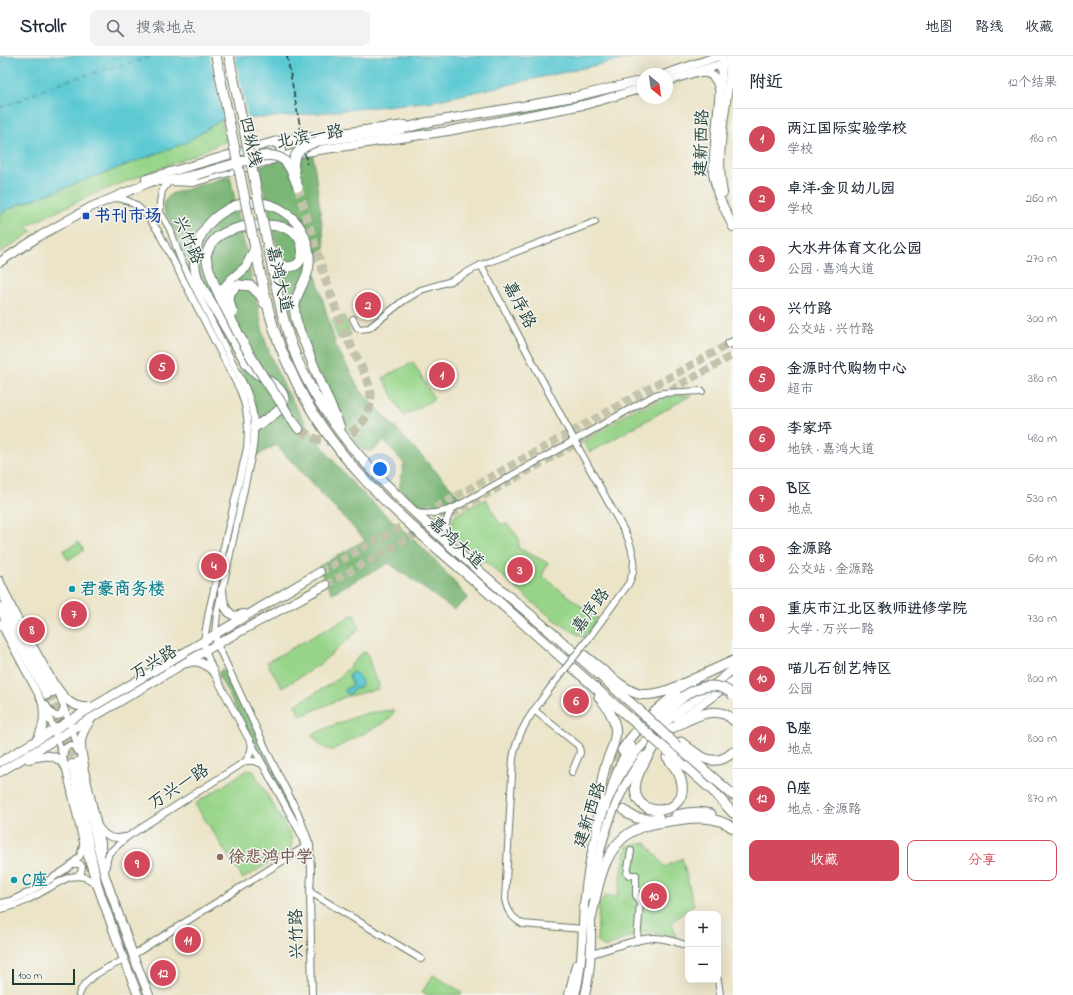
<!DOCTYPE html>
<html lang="zh">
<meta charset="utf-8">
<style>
:root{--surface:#fff;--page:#f2f2f3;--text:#1f2937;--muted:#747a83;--line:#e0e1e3;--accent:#d1495b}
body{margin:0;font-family:"Indie Flower","LXGW WenKai TC",sans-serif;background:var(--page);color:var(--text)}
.controls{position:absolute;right:12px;bottom:12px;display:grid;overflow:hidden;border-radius:8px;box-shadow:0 4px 16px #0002}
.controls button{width:36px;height:36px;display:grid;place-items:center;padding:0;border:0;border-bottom:1px solid var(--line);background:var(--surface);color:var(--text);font:20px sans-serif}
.compass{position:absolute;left:637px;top:12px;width:36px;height:36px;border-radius:50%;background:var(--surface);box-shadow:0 4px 16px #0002;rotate:151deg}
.scale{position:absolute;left:12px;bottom:10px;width:63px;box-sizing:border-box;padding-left:4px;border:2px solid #1f3d34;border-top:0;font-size:11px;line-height:14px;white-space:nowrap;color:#1f3d34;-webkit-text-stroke:3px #f6f6f2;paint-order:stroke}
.you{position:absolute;left:380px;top:413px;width:14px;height:14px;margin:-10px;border:3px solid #fff;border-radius:50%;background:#1a73e8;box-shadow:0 0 0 6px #1a73e833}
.badge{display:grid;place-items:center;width:26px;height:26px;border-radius:50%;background:var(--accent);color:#fff;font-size:13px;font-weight:700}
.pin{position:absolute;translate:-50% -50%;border:2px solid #fff;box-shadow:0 1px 4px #0006}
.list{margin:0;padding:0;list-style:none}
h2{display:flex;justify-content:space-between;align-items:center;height:52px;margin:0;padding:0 16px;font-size:17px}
h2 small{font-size:13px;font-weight:400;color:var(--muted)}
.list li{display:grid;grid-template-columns:26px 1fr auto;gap:12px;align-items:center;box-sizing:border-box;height:60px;padding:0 16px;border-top:1px solid var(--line)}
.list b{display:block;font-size:15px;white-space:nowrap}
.list p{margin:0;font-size:13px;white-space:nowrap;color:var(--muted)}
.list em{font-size:13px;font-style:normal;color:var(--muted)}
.actions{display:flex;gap:8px;padding:12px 16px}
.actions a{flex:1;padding:9px 0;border:1px solid var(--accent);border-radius:8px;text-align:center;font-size:14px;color:var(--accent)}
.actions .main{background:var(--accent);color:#fff}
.icon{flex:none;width:22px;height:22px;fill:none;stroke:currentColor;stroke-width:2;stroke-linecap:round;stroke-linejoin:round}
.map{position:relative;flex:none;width:733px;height:939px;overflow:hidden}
header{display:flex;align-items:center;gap:24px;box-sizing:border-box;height:56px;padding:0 20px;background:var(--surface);border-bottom:1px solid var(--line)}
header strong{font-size:19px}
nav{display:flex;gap:22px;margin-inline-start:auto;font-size:14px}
.search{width:280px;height:36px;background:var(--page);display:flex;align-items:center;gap:10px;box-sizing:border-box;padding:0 14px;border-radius:8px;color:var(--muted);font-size:15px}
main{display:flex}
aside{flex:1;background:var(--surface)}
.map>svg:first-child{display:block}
.green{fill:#98d58a;stroke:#5c895f;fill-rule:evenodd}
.forest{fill:#7ab676;stroke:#4c7a55}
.water{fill:#5cc9d3;stroke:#3e8384}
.pier{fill:#ebe4c7}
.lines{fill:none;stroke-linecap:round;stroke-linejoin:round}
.ferry{stroke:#2e605c;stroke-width:1;stroke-dasharray:5 4;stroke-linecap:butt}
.major-tunnel{stroke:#c2c3aa;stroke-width:8;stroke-dasharray:8 4;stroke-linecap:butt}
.highway-tunnel{stroke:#c2c3aa;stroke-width:9;stroke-dasharray:9 4.5;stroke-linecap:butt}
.minor-casing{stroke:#667767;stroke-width:8}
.major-casing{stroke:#667767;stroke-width:10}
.highway-casing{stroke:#667767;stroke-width:11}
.minor{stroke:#fff;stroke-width:6}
.major{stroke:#fff;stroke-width:8}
.highway{stroke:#fff;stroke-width:9}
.rail{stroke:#1f3d34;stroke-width:1.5;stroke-dasharray:6 3;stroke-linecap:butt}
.minor-bridge-casing{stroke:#667767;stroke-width:8;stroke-linecap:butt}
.highway-bridge-casing{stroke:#667767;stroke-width:11;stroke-linecap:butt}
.minor-bridge{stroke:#fff;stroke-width:6}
.highway-bridge{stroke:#fff;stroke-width:9}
.transit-dot{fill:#1a4fb4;stroke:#f6f6f2;stroke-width:1.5}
.culture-dot{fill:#0f9aa8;stroke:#f6f6f2;stroke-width:1.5}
.education-dot{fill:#8d6e63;stroke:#f6f6f2;stroke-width:1.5}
.labels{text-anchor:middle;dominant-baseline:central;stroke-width:3;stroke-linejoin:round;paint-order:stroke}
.street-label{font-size:17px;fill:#1f3d34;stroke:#f6f6f2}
.transit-label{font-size:17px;font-weight:bold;fill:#164399;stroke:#f6f6f2;text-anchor:start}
.culture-label{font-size:17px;font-weight:bold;fill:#0d838f;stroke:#f6f6f2;text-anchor:start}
.education-label{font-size:17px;font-weight:bold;fill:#785e54;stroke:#f6f6f2;text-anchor:start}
</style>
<header>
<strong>Strollr</strong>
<div class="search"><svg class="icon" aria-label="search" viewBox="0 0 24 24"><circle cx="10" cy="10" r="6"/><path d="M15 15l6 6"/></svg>搜索地点</div>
<nav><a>地图</a><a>路线</a><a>收藏</a></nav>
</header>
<main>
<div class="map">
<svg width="733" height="939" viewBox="0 0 733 939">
<rect width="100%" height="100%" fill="#f6f6f2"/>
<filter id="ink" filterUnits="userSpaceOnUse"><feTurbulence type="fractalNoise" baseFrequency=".025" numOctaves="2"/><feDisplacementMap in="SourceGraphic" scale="8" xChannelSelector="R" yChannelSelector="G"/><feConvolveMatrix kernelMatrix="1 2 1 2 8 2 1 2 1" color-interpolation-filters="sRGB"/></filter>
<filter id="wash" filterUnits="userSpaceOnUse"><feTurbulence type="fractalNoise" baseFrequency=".012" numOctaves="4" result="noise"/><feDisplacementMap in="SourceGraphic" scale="16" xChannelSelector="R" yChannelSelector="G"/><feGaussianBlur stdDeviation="0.9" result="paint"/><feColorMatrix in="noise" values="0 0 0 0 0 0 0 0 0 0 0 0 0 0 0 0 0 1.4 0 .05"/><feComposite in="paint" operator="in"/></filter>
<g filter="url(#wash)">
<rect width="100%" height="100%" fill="#ebe4c7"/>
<g class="green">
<polygon points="221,64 226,85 189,101 91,139 27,170 32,176 0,197 0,158 13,151 185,87"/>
<polygon points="344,260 351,279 338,283 332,264"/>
<polygon points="413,306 434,343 404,360 383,322"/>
<polygon points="665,339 692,339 590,396 584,387 586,380 657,341"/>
<path d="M486 443 500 468H507L519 482 518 492 548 507 542 520 598 563 584 582C549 564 520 534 489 509 481 503 458 488 453 481 449 474 451 464 457 458Z"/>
<polygon points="79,486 84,494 68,504 63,495"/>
<polygon points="354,558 360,573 320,608 282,632 267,606"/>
<path d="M363 596 367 597 374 620 379 628 378 633 345 641 301 660 295 649 337 624ZM358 621 361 624 359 632 354 633 350 638H347V632L353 629 352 626 349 622Z"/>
<path d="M392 654H394L393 658 387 665 332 694C323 693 316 686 312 678L352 662 367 657Z"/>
<polygon points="249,713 253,714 292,782 291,793 243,823 195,748"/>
<polygon points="646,787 665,811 682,802 694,849 672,866 676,881 647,876 637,878 604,892 597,885 599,848 606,839 617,841 627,790"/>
<polygon points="433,919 462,936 461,939 427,939 422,936"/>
</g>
<g class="forest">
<path d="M313 99 325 193C318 198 312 201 313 210L336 290 360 334 460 441C430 458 424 457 399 434L404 407 384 385 372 395 361 394 339 363 293 262 259 110 278 105Z"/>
<path d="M230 120 264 281C280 332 312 381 347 421 371 448 400 470 425 494 440 509 454 526 468 542L454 554 389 507 332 537 318 511 365 484 276 389 256 400 258 372 257 356 252 336 184 203 174 173 164 154 163 147 171 138Z"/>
<polygon points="222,613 227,616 291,748 288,750 219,620 219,616"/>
</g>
<g class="water">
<polygon points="0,0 638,0 434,45 289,60 221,64 185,87 13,151 0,158"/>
<path d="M353 616C357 617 362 624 362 628L360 631 354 633 350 638 345 636V634L353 629 349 621 350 618Z"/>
</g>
<polygon class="pier" points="210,0 235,0 248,64 224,66"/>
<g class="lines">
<polyline class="ferry" points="0,52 65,25 154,0"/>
</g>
</g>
<g filter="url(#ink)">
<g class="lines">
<g class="major-tunnel">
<polyline points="320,516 729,288"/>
<polyline points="326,529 733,299"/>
<polyline points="53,636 66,669 78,706"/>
<polyline points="47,639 59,665 72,708"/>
</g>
<g class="highway-tunnel">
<path d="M298 131C312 181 327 233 347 281 354 298 370 323 371 340 371 365 346 390 320 384 312 382 305 377 299 373"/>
<polyline points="614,719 617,705 622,694"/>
</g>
<g class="minor-casing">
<g id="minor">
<path d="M169 125 162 135 160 146V156L170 173 181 204 245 331C254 353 256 369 253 392L217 558 215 577 217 588 272 706 298 757 310 789 311 817 310 836 312 939"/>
<path d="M115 142C136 143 147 159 158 175L240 334C248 354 249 371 247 392L209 555 204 584 205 594 213 615 245 676 301 778 307 798"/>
<polyline points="481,209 574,384 627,480 631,491 634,504 633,516 629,527 588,583"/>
<polyline points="353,263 357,271 359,273 369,272 403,245 421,234 451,225 481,209 595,166"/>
<path d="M415 456C427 460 440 456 452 453L655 339 663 337 702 335"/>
<path d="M450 487C443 473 445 465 452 453"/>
<polyline points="0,524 16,559 56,630 79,693"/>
<polyline points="0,567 39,640 54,673 63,701 83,787 93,819"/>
<path d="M551 631C534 654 518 673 513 702L505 843C507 855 512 862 523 868L583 873"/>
<path d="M46 649C50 654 53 663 61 659L64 652"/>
<polyline points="534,654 579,690 580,697 572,716"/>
<polyline points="252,689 250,698 246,705 254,705 262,708"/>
<polyline points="63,700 65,692 70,689 74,690 77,695"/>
<polyline points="83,706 102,787 102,796"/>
<path d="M99 771C106 781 113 784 125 781"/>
<polyline points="631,795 627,817 629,819 636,819 636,839 640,847 637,885"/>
<polyline points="73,808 80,808 82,811 81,817 77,820"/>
<polyline points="105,815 107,804 109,797 127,781 246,705"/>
<polyline points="310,836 421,903"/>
<polyline points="0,847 10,845 30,836 68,812 80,800 83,789"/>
<path d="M0 853C27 849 46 831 70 821 82 819 89 821 97 830"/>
<path d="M591 898C610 893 636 882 655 882 666 882 677 886 688 890"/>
<polyline points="133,899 308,789"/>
<polyline points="718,924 720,939"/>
<path d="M79 939C85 920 107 912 124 904"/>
</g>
</g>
<g class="major-casing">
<g id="major">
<polyline points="723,0 714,99 713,118 718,139 733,171"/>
<path d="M700 17C712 15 717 23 719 33"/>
<polyline points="666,18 719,0"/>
<polyline points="667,25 725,7"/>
<polyline points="424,67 574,41 643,24"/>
<polyline points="274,86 280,90 281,94 277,102"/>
<polyline points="146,123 277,85 405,69"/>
<path d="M723 137C714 92 729 46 731 0"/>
<polyline points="0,206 38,181 91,151 153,125 169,125 193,126 292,98 448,75 588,48 643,32"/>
<polyline points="729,288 733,286"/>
<polyline points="0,531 11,561 53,636"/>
<path d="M222 534C223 545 224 556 235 560L244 558"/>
<polyline points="0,551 5,563 47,639"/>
<path d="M187 607C198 603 205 608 213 615"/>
<path d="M56 630C65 644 74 653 91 651"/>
<polyline points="678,666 733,625"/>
<path d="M37 684C44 670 45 663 43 648"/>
<path d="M29 703C45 699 55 696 66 711"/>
<polyline points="0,706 320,516"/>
<polyline points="78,706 105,820 133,899 149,939"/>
<polyline points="72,708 98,831 124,904 138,939"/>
<path d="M84 709C80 690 78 681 90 665"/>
<polyline points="0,716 217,588 326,529"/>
<path d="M592 839C597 792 615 737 644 700"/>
<polyline points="569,939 576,909"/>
<path d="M575 939C583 909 582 879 584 849 589 793 604 731 642 689 669 659 703 640 733 613"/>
<path d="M585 939C592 911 591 885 591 856"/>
</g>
</g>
<g class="highway-casing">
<g id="highway">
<polyline points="318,85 394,75 429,66"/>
<polyline points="169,125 196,119"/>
<path d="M265 176C275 222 281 269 301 312 336 386 393 437 452 491 484 520 518 548 552 577 581 602 610 629 639 654"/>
<path d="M252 178C258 205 263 232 270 259 275 278 282 297 291 315 332 409 415 473 490 538 538 580 584 622 631 663"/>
<path d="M206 200C211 182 220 177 238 172 252 168 279 167 292 175 307 184 307 216 284 210 278 209 274 199 270 194"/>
<polyline points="231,224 246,211 255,192"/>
<polyline points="239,229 251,230 261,240 264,247"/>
<polyline points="289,360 299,373"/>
<path d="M255 371C262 365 274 360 280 353 294 335 266 324 256 317 253 314 250 311 247 308L198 224C178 169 249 121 292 162 306 175 313 200 307 218 302 232 293 242 295 258 296 269 302 280 306 290 316 317 328 344 340 371"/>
<path d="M579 596C597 607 620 633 639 638 649 640 660 637 669 634L733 605"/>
<polyline points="648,672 683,641"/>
<path d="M670 673C689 664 715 646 733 664"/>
<path d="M657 685C650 697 639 712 636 726 628 765 692 762 681 724 679 715 672 708 667 701"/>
<path d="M681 686C697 699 714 714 733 696"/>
<polyline points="677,690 733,739"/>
<path d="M622 694C640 668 664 645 690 629"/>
<polyline points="670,697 713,735 733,757"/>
<path d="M611 737C615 720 621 705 631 690"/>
<path d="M624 754C633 764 646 764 659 762"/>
<path d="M676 759C688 756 699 755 711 758"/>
<path d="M597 779C598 757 599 736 604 715 607 700 618 686 615 670 613 659 606 649 599 641"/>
<path d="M591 863C598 830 603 787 639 772 651 767 665 766 677 764 696 761 717 760 733 772"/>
</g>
</g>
<use href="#minor" class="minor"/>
<use href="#major" class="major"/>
<use href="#highway" class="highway"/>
<polyline class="rail" points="287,0 307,108"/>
<g class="minor-bridge-casing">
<polyline id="minor-bridge" points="551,631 588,583"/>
</g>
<g class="highway-bridge-casing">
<g id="highway-bridge">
<polyline points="216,0 252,178"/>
<polyline points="229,0 265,176"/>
<path d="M295 118C289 98 301 91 318 85"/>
<path d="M196 119 261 100C287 96 290 111 298 131"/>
<path d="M206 200C209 219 218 238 227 255 242 286 259 317 280 345"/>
<polyline points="223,246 224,232 231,224"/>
<path d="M233 257C228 246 226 235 239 229"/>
<polyline points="277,340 289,360"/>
<path d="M683 641C698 630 718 624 733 639"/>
<polyline points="639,654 677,690"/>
<polyline points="631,663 670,697"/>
</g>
</g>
<use href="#minor-bridge" class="minor-bridge"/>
<use href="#highway-bridge" class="highway-bridge"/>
</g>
</g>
<rect class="transit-dot" x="82" y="156" width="8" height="8" rx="2"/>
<g class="culture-dot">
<circle cx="72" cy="533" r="4"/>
<circle cx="14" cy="824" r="4"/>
</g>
<circle class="education-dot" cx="220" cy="801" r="4"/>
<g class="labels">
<g class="street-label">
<text transform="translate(310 81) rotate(-10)">北滨一路</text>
<text transform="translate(250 86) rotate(78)">四纵线</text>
<text transform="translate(702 87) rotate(-88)">建新西路</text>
<text transform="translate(188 184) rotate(66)">兴竹路</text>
<text transform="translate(279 223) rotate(77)">嘉鸿大道</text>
<text transform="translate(519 249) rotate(62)">嘉序路</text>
<text transform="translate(456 487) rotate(42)">嘉鸿大道</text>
<text transform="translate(591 555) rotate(-54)">嘉序路</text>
<text transform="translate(154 607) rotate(-31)">万兴路</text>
<text transform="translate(179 731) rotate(-33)">万兴一路</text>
<text transform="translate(590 759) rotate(-72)">建新西路</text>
<text transform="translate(297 878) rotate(-91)">兴竹路</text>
</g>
<g class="transit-label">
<text x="94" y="160">书刊市场</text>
</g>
<g class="culture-label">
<text x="80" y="533">君豪商务楼</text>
<text x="22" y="824">C座</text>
</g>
<g class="education-label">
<text x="228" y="801">徐悲鸿中学</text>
</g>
</g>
</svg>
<div class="controls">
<button>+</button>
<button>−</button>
</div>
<svg class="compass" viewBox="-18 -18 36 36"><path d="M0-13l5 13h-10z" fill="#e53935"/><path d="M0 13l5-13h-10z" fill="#747a83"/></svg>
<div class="scale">100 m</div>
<div class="you"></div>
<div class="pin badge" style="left:442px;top:319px">1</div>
<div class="pin badge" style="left:368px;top:249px">2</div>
<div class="pin badge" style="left:520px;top:514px">3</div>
<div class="pin badge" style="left:214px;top:510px">4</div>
<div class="pin badge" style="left:162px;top:311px">5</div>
<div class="pin badge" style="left:576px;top:645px">6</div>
<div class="pin badge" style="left:74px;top:558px">7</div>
<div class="pin badge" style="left:32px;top:574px">8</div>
<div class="pin badge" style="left:137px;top:808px">9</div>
<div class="pin badge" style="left:654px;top:840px">10</div>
<div class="pin badge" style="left:188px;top:884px">11</div>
<div class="pin badge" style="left:163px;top:917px">12</div>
</div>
<aside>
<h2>附近<small>12个结果</small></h2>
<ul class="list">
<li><span class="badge">1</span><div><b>两江国际实验学校</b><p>学校</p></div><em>180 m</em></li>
<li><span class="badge">2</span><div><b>卓洋·金贝幼儿园</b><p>学校</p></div><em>260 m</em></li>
<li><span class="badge">3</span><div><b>大水井体育文化公园</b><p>公园 · 嘉鸿大道</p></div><em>270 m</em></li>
<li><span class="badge">4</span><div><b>兴竹路</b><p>公交站 · 兴竹路</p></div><em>300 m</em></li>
<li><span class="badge">5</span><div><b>金源时代购物中心</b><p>超市</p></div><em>380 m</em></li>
<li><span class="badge">6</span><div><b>李家坪</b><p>地铁 · 嘉鸿大道</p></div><em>480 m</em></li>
<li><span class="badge">7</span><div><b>B区</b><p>地点</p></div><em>530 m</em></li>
<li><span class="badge">8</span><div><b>金源路</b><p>公交站 · 金源路</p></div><em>610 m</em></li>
<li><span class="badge">9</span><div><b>重庆市江北区教师进修学院</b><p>大学 · 万兴一路</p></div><em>730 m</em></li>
<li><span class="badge">10</span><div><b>喵儿石创艺特区</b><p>公园</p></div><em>800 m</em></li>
<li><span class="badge">11</span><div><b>B座</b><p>地点</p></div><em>800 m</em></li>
<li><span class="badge">12</span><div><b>A座</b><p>地点 · 金源路</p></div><em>870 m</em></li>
</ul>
<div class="actions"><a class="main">收藏</a><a>分享</a></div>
</aside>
</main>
